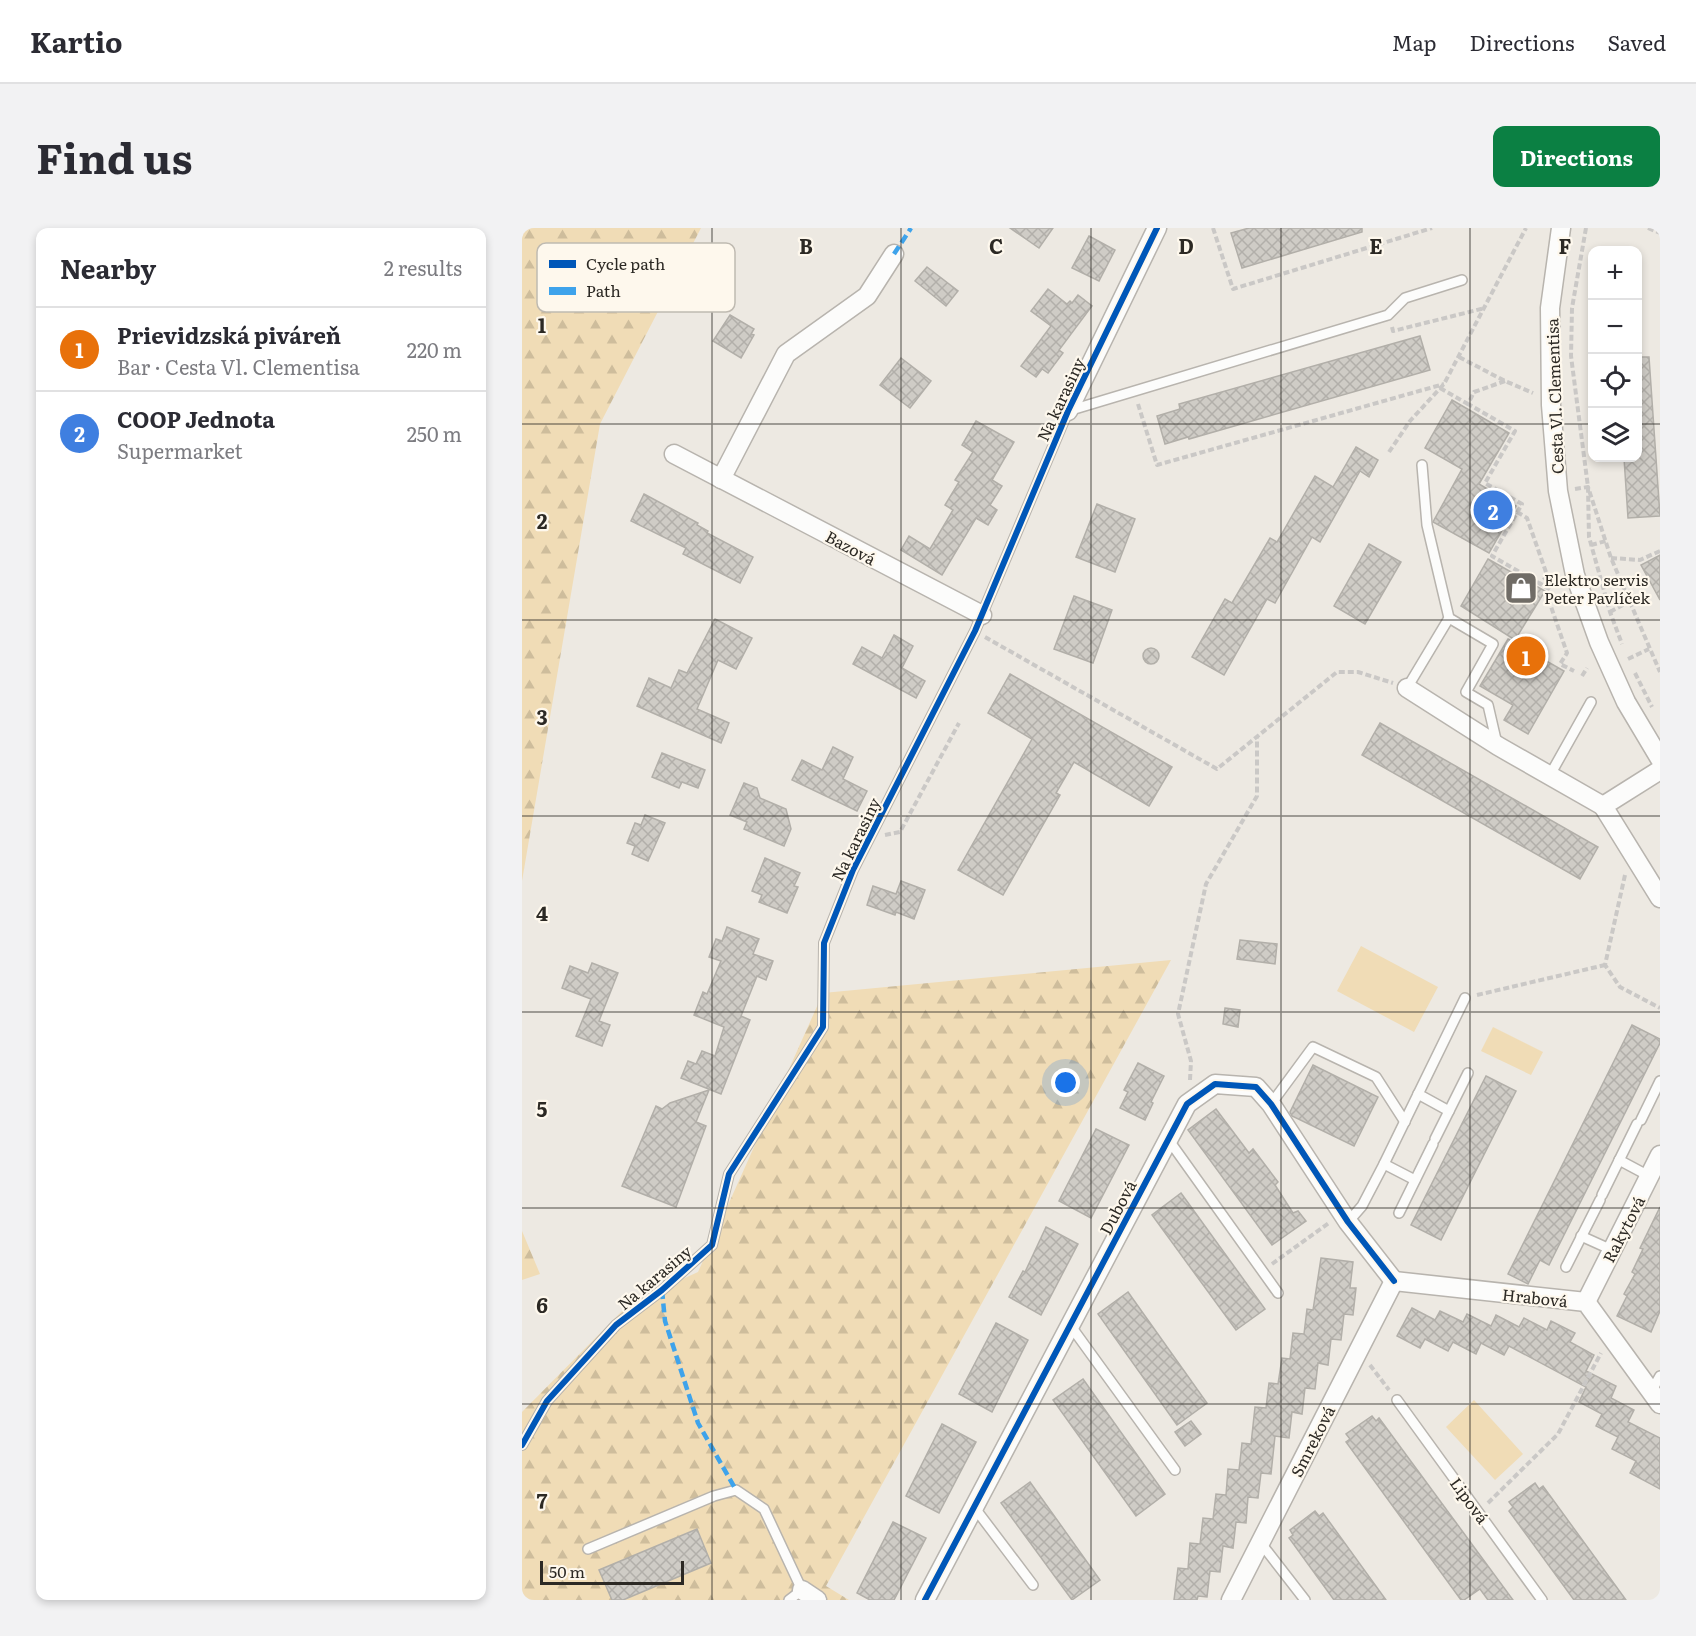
<!DOCTYPE html>
<meta charset="utf-8">
<style>
:root{--surface:#fff;--page:#f2f2f3;--text:#2b2b33;--muted:#7c7c81;--line:#e1e1e2;--accent:#0b8043}
body{margin:0;font-family:Literata,serif;background:var(--page);color:var(--text)}
.controls{position:absolute;right:18px;top:18px;display:grid;overflow:hidden;border-radius:12px;box-shadow:0 3px 9px #0003}
.controls button{width:54px;height:54px;display:grid;place-items:center;padding:0;border:0;border-bottom:2px solid var(--line);background:var(--surface);color:var(--text);font:30px sans-serif}
.scale{position:absolute;left:18px;bottom:15px;width:144px;box-sizing:border-box;padding-left:6px;border:3px solid #2c2924;border-top:0;font-size:16px;line-height:21px;white-space:nowrap;color:#2c2924;-webkit-text-stroke:4px #fef8ed;paint-order:stroke}
.you{position:absolute;left:544px;top:855px;width:21px;height:21px;margin:-15px;border:4px solid #fff;border-radius:50%;background:#1a73e8;box-shadow:0 0 0 9px #1a73e833}
.badge{display:grid;place-items:center;width:39px;height:39px;border-radius:50%;background:var(--accent);color:#fff;font-size:20px;font-weight:700}
.pin{position:absolute;translate:-50% -50%;border:3px solid #fff;box-shadow:0 2px 6px #0006}
.list{margin:0;padding:0;list-style:none}
h2{display:flex;justify-content:space-between;align-items:center;height:78px;margin:0;padding:0 24px;font-size:26px}
h2 small{font-size:20px;font-weight:400;color:var(--muted)}
.list li{display:grid;grid-template-columns:39px 1fr auto;gap:18px;align-items:center;box-sizing:border-box;height:84px;padding:0 24px;border-top:2px solid var(--line)}
.list b{display:block;font-size:22px;white-space:nowrap}
.list p{margin:0;font-size:20px;white-space:nowrap;color:var(--muted)}
.list em{font-size:20px;font-style:normal;color:var(--muted)}
.icon{flex:none;width:33px;height:33px;fill:none;stroke:currentColor;stroke-width:2;stroke-linecap:round;stroke-linejoin:round}
.map{position:relative;flex:none;width:1138px;height:1372px;overflow:hidden;border-radius:12px}
header{display:flex;align-items:center;gap:36px;box-sizing:border-box;height:84px;padding:0 30px;background:var(--surface);border-bottom:2px solid var(--line)}
header strong{font-size:28px}
nav{display:flex;gap:33px;margin-inline-start:auto;font-size:21px}
.intro{display:flex;align-items:center;justify-content:space-between;box-sizing:border-box;height:144px;padding:0 36px}
h1{margin:0;font-size:42px}
.button{padding:15px 27px;border-radius:12px;background:var(--accent);color:#fff;font-size:21px;font-weight:700}
main{display:flex;gap:36px;padding:0 36px}
aside{flex:1;background:var(--surface);border-radius:12px;box-shadow:0 3px 9px #0003}
.map>svg:first-child{display:block}
.forest{fill:url(#forest-firs)}
.pitch{fill:#f0dcb6}
.building{fill:url(#building-cross-hatch);stroke:#b2afa9;stroke-width:1.5}
.lines{fill:none;stroke-linecap:round;stroke-linejoin:round}
.service-casing{stroke:#b8b4ae;stroke-width:12}
.minor-casing{stroke:#b8b4ae;stroke-width:21}
.path{stroke:#cac8c6;stroke-width:4;stroke-dasharray:6 3;stroke-linecap:butt}
.service{stroke:#fcfcfb;stroke-width:9}
.minor{stroke:#fcfcfb;stroke-width:18}
.quiet{stroke:#3ea3eb;stroke-width:4.5;stroke-dasharray:9 4.5;stroke-linecap:butt}
.cycleway-casing{stroke:#fef8ed;stroke-width:10}
.cycleway{stroke:#0057b8;stroke-width:6}
.grid{fill:none;stroke:#2c2924;stroke-width:1.5;stroke-opacity:0.55}
.labels{text-anchor:middle;dominant-baseline:central;stroke-width:4.5;stroke-linejoin:round;paint-order:stroke}
.street-label{font-size:16px;fill:#2c2924;stroke:#fef8ed}
.poi-label{font-size:16px;fill:#2c2924;stroke:#fef8ed;text-anchor:start}
.key{fill:#fef8ed;stroke:#bfbab1;stroke-width:1.5}
.key-label{font-size:16px;fill:#2c2924}
.grid-label{font-size:20px;text-anchor:middle;font-weight:bold;fill:#2c2924;stroke:#fef8ed;stroke-width:4.5;stroke-linejoin:round;paint-order:stroke}
</style>
<header>
<strong>Kartio</strong>
<nav><a>Map</a><a>Directions</a><a>Saved</a></nav>
</header>
<div class="intro"><h1>Find us</h1><a class="button">Directions</a></div>
<main>
<aside>
<h2>Nearby<small>2 results</small></h2>
<ul class="list">
<li><span class="badge" style="background:#e8710a">1</span><div><b>Prievidzská piváreň</b><p>Bar · Cesta Vl. Clementisa</p></div><em>220 m</em></li>
<li><span class="badge" style="background:#3f7fe0">2</span><div><b>COOP Jednota</b><p>Supermarket</p></div><em>250 m</em></li>
</ul>
</aside>
<div class="map">
<svg width="1138" height="1372" viewBox="0 0 1138 1372">
<defs>
<pattern id="forest-firs" width="22" height="20" patternUnits="userSpaceOnUse" patternTransform="scale(1.5)"><rect width="22" height="20" fill="#f0dcb6"/><path d="M5 1l3.5 6h-7zM16 11l3.5 6h-7z" fill="#cebd9c"/></pattern>
<pattern id="building-cross-hatch" width="8" height="8" patternUnits="userSpaceOnUse" patternTransform="scale(1.5)"><rect width="8" height="8" fill="#cfccc6"/><path d="M0 0l8 8M0 8l8-8" fill="none" stroke="#b2afaa"/></pattern>
</defs>
<rect width="100%" height="100%" fill="#ede9e2"/>
<g class="forest">
<polygon points="0,0 179,0 78,196 0,653"/>
<polygon points="649,732 304,1358 327,1372 0,1372 0,1184 108,1075 176,1044 301,765"/>
<polygon points="0,1003 18,1046 0,1052"/>
</g>
<g class="pitch">
<polygon points="839,718 916,759 892,804 815,763"/>
<polygon points="971,799 1021,824 1009,847 959,823"/>
<polygon points="952,1172 1001,1226 973,1252 924,1199"/>
</g>
<g class="building">
<polygon points="488,0 531,0 517,20"/>
<polygon points="727,0 840,0 840,4 720,40 709,5"/>
<polygon points="567,8 593,22 577,53 550,40"/>
<polygon points="405,39 436,63 424,78 393,53"/>
<polygon points="526,61 545,76 548,73 550,75 556,67 570,78 537,122 541,125 526,145 520,141 514,149 499,138 529,98 509,83"/>
<polygon points="208,87 232,101 229,106 232,107 219,130 191,113"/>
<polygon points="898,108 908,142 667,211 666,209 643,216 635,188 658,181 657,176"/>
<polygon points="1116,129 1127,129 1138,288 1106,290 1102,230 1116,230"/>
<polygon points="379,130 409,153 388,180 358,157"/>
<polygon points="930,172 987,205 957,256 994,278 967,325 911,294 940,241 903,220"/>
<polygon points="454,193 492,214 470,252 480,258 468,277 475,282 466,297 454,290 420,347 379,322 387,308 408,321 431,282 423,277 437,254 433,252 451,224 440,217"/>
<polygon points="834,219 856,232 847,249 838,243 798,314 790,309 753,375 745,371 702,447 670,429 703,371 710,375 748,310 755,314 793,248 811,259"/>
<polygon points="122,266 176,295 175,297 186,303 185,305 231,329 218,355 161,326 164,320 109,293"/>
<polygon points="575,276 613,291 593,344 554,329"/>
<polygon points="847,316 879,334 843,396 812,378"/>
<polygon points="1138,327 1138,372 1119,337"/>
<polygon points="966,331 1023,363 993,412 939,378"/>
<polygon points="552,368 590,382 571,435 532,421"/>
<polygon points="193,391 230,410 214,441 196,432 175,481 207,495 199,515 115,478 127,450 149,460 157,442 165,445"/>
<polygon points="372,407 391,418 380,440 403,453 394,470 331,436 340,419 360,430"/>
<polygon points="986,411 1042,443 1006,506 982,492 991,477 958,458"/>
<circle cx="629" cy="428" r="8"/>
<polygon points="488,446 650,539 627,578 552,534 534,565 538,567 481,667 436,642 510,511 466,485"/>
<polygon points="858,495 1076,619 1058,651 840,527"/>
<polygon points="311,519 331,529 321,551 345,563 335,583 270,552 280,532 300,542"/>
<polygon points="140,525 183,542 176,560 160,554 157,560 130,549"/>
<polygon points="222,555 235,560 238,570 264,581 269,601 262,618 222,601 225,594 208,587"/>
<polygon points="123,587 143,595 126,633 110,626 113,618 105,615 113,595 119,597"/>
<polygon points="243,630 278,645 272,658 276,659 265,685 237,674 240,667 230,663"/>
<polygon points="379,653 403,662 392,691 374,684 373,687 345,677 351,658 374,666"/>
<polygon points="205,699 237,711 231,726 251,733 244,752 235,748 219,788 228,792 199,866 159,850 166,833 174,836 180,823 193,828 202,799 172,787 181,764 185,766 199,733 187,729 194,711 200,713"/>
<polygon points="718,712 755,716 753,736 715,731"/>
<polygon points="70,735 96,745 77,793 88,797 80,818 54,808 69,771 40,760 48,738 66,745"/>
<polygon points="703,780 718,782 716,799 701,796"/>
<polygon points="1110,797 1138,811 1138,815 1027,1037 1018,1032 1006,1056 986,1046"/>
<polygon points="616,835 642,848 629,874 631,875 623,892 598,880 606,864 602,862"/>
<polygon points="791,837 856,869 832,918 770,888 768,884"/>
<polygon points="964,848 994,863 919,1012 889,997"/>
<polygon points="187,862 174,894 184,898 154,979 100,958 134,878 140,881 148,875"/>
<polygon points="694,881 727,925 731,921 756,954 753,957 771,985 776,983 784,993 750,1017 666,902"/>
<polygon points="574,901 607,917 569,990 537,973"/>
<polygon points="659,965 743,1081 714,1102 630,987"/>
<polygon points="1138,979 1138,1083 1129,1104 1095,1088 1105,1068 1102,1066 1113,1046 1110,1044 1121,1021 1118,1020"/>
<polygon points="524,999 556,1016 519,1087 487,1069 501,1043 503,1044"/>
<polygon points="799,1030 831,1034 828,1060 834,1060 831,1087 822,1086 819,1112 809,1111 806,1137 796,1135 793,1161 783,1160 780,1186 770,1184 767,1210 753,1208 749,1246 739,1245 736,1270 726,1269 724,1295 714,1294 711,1320 701,1318 698,1344 688,1343 685,1369 676,1368 675,1372 652,1372 656,1340 666,1341 668,1315 678,1316 681,1290 691,1291 694,1266 704,1267 706,1241 717,1242 720,1215 729,1216 733,1179 744,1180 747,1155 756,1156 760,1130 768,1131 771,1105 782,1106 785,1081 791,1082"/>
<polygon points="606,1064 685,1175 655,1197 576,1086"/>
<polygon points="890,1080 913,1092 918,1083 941,1094 945,1086 969,1098 974,1087 997,1099 1002,1090 1025,1102 1029,1093 1053,1105 1048,1114 1072,1127 1064,1143 1094,1158 1089,1170 1112,1182 1106,1194 1138,1210 1138,1261 1108,1245 1114,1233 1090,1221 1096,1209 1074,1198 1080,1186 1057,1174 1064,1159 987,1118 982,1127 959,1115 954,1126 931,1114 926,1123 903,1111 898,1120 875,1108"/>
<polygon points="474,1095 506,1112 470,1184 437,1166"/>
<polygon points="561,1151 643,1266 614,1288 531,1172"/>
<polygon points="850,1188 854,1193 857,1190 991,1372 966,1372 958,1361 942,1372 939,1372 824,1214 828,1211 824,1206"/>
<polygon points="669,1193 679,1206 663,1218 653,1204"/>
<polygon points="420,1196 454,1214 417,1285 384,1268"/>
<polygon points="508,1254 578,1352 550,1372 479,1275"/>
<polygon points="1013,1255 1017,1261 1021,1258 1104,1372 1052,1372 987,1283 991,1279 987,1274"/>
<polygon points="793,1283 797,1288 801,1285 864,1372 812,1372 767,1310 771,1307 768,1302"/>
<polygon points="371,1294 404,1310 372,1372 348,1372 335,1365"/>
<polygon points="175,1301 189,1335 101,1372 90,1372 77,1342"/>
</g>
<g class="lines">
<g class="service-casing">
<g id="service">
<polyline points="900,237 905,297 927,390 971,416 944,464 966,477 975,516"/>
<polyline points="885,460 927,390"/>
<polyline points="1028,547 1069,474"/>
<polyline points="896,866 927,883"/>
<polyline points="749,876 791,819 854,849 883,894"/>
<polyline points="1119,892 1138,853"/>
<polyline points="646,911 756,1065"/>
<polyline points="913,911 946,845"/>
<polyline points="1097,932 1127,948"/>
<polyline points="862,936 893,952"/>
<polyline points="1080,967 1115,896"/>
<polyline points="877,985 911,916"/>
<polyline points="826,994 840,978 862,936 943,770"/>
<polyline points="1059,1008 1090,1022"/>
<polyline points="1044,1039 1078,972"/>
<polyline points="548,1097 653,1242"/>
<polyline points="1129,1164 1138,1148"/>
<polyline points="875,1172 1020,1372"/>
<polyline points="0,1217 25,1173 94,1097 140,1062 190,1017 207,946 301,799 302,715 331,642 453,403 546,183 866,87 883,70 940,52"/>
<polyline points="452,1279 511,1357"/>
<polyline points="738,1314 783,1372"/>
<polyline points="66,1321 192,1268 214,1262 242,1281 280,1362 267,1372"/>
</g>
</g>
<g class="minor-casing">
<g id="minor">
<polyline points="1039,0 1028,80 1029,177 1036,263 1053,347 1077,414 1104,474 1138,531"/>
<polyline points="546,183 635,0"/>
<polyline points="152,226 460,387"/>
<polyline points="199,251 264,126 345,68 372,26"/>
<polyline points="885,460 976,518 1081,578"/>
<polyline points="1138,542 1081,578 1138,670"/>
<polyline points="872,1053 1064,1074 1138,1176"/>
<polyline points="1064,1074 1138,927"/>
<polyline points="280,1362 295,1372"/>
<polyline points="403,1372 665,876 693,856 734,859 749,876 826,994 872,1053"/>
<polyline points="709,1372 872,1053"/>
</g>
</g>
<g class="path">
<polyline points="691,0 711,61 910,0"/>
<polyline points="1064,0 1050,80 1049,128 1066,259 1067,309 1088,384 1100,416"/>
<polyline points="1126,0 1138,5"/>
<polyline points="870,99 871,103 963,80"/>
<polyline points="937,129 983,153 1011,165"/>
<polyline points="983,153 952,164 946,176 993,203 963,255 1000,276 970,328 1029,362 1025,367 1045,425 1038,436 1052,443"/>
<polyline points="918,160 946,176"/>
<polyline points="616,176 635,237 922,156"/>
<polyline points="867,224 888,193 922,156 1004,0"/>
<polyline points="1053,261 1066,259 1089,330 1138,444"/>
<polyline points="995,284 1005,290 1025,347 1019,356"/>
<polyline points="1069,317 1084,313"/>
<polyline points="1089,330 1118,332 1138,323"/>
<polyline points="1088,384 1108,373"/>
<polyline points="463,409 695,541 815,444 836,444 871,455"/>
<polyline points="1106,431 1127,421"/>
<polyline points="1113,445 1130,479"/>
<polyline points="1060,448 1065,440"/>
<polyline points="363,607 378,604 437,495"/>
<polyline points="1103,647 1083,737 1098,759 1138,780"/>
<polyline points="955,767 1083,737"/>
<polyline points="668,852 669,833 656,786 684,656 735,568 735,509"/>
<polyline points="750,1036 807,995"/>
<polyline points="848,1137 867,1162"/>
<polyline points="966,1275 1036,1206 1079,1125"/>
</g>
<use href="#service" class="service"/>
<use href="#minor" class="minor"/>
<g class="quiet">
<polyline points="372,26 389,0"/>
<polyline points="140,1062 143,1093 176,1195 214,1262"/>
</g>
<g class="cycleway-casing">
<g id="cycleway">
<polyline points="0,1217 25,1173 94,1097 140,1062 190,1017 207,946 301,799 302,715 331,642 453,403 546,183 635,0"/>
<polyline points="403,1372 665,876 693,856 734,859 749,876 826,994 872,1053"/>
</g>
</g>
<use href="#cycleway" class="cycleway"/>
</g>
<path class="grid" d="M190 0V1372M379 0V1372M569 0V1372M759 0V1372M948 0V1372M0 196H1070M1116 196H1138M0 392H1138M0 588H1138M0 784H1138M0 980H1138M0 1176H1138"/>
<defs>
<g id="shop-square" transform="scale(1.725)"><rect x="-9" y="-9" width="18" height="18" rx="4" fill="#706c66" stroke="#fef8ed"/><path d="M-5-2.5h2.3a2.7 3.5 0 0 1 5.4 0H5L5.5 6h-11ZM-1.5-2.5h3a1.5 2.3 0 0 0-3 0Z" fill="#fff"/></g>
</defs>
<g fill-rule="evenodd">
<use href="#shop-square" x="999" y="360"/>
</g>
<g class="labels">
<g class="street-label">
<text transform="translate(1032 168) rotate(-92)">Cesta Vl. Clementisa</text>
<text transform="translate(538 171) rotate(-65)">Na karasiny</text>
<text transform="translate(329 319) rotate(28)">Bazová</text>
<text transform="translate(333 611) rotate(-64)">Na karasiny</text>
<text transform="translate(595 979) rotate(-62)">Dubová</text>
<text transform="translate(1101 1001) rotate(-63)">Rakytová</text>
<text transform="translate(132 1049) rotate(-40)">Na karasiny</text>
<text transform="translate(1013 1069) rotate(6)">Hrabová</text>
<text transform="translate(790 1213) rotate(-63)">Smreková</text>
<text transform="translate(948 1272) rotate(54)">Lipová</text>
</g>
<g class="poi-label">
<text x="1022" y="351">Elektro servis<tspan x="1022" dy="18">Peter Pavlíček</tspan></text>
</g>
</g>
<rect x="15" y="15" width="198" height="69" rx="9" class="key"/>
<rect x="27" y="32" width="27" height="8" fill="#0057b8"/>
<rect x="27" y="59" width="27" height="8" fill="#3ea3eb"/>
<g class="key-label">
<text x="64" y="42">Cycle path</text>
<text x="64" y="69">Path</text>
</g>
<g class="grid-label">
<text x="284" y="26">B</text>
<text x="474" y="26">C</text>
<text x="664" y="26">D</text>
<text x="854" y="26">E</text>
<text x="1043" y="26">F</text>
<text x="20" y="105">1</text>
<text x="20" y="301">2</text>
<text x="20" y="497">3</text>
<text x="20" y="693">4</text>
<text x="20" y="889">5</text>
<text x="20" y="1085">6</text>
<text x="20" y="1281">7</text>
</g>
</svg>
<div class="controls">
<button>+</button>
<button>−</button>
<button><svg class="icon" aria-label="locate" viewBox="0 0 24 24"><circle cx="12" cy="12" r="6"/><path d="M12 2v4M12 18v4M2 12h4M18 12h4"/></svg></button>
<button><svg class="icon" aria-label="layers" viewBox="0 0 24 24"><path d="M12 4l9 5-9 5-9-5zM3 14l9 5 9-5"/></svg></button>
</div>
<div class="scale">50 m</div>
<div class="you"></div>
<div class="pin badge" style="left:1004px;top:428px;background:#e8710a">1</div>
<div class="pin badge" style="left:971px;top:282px;background:#3f7fe0">2</div>
</div>
</main>
